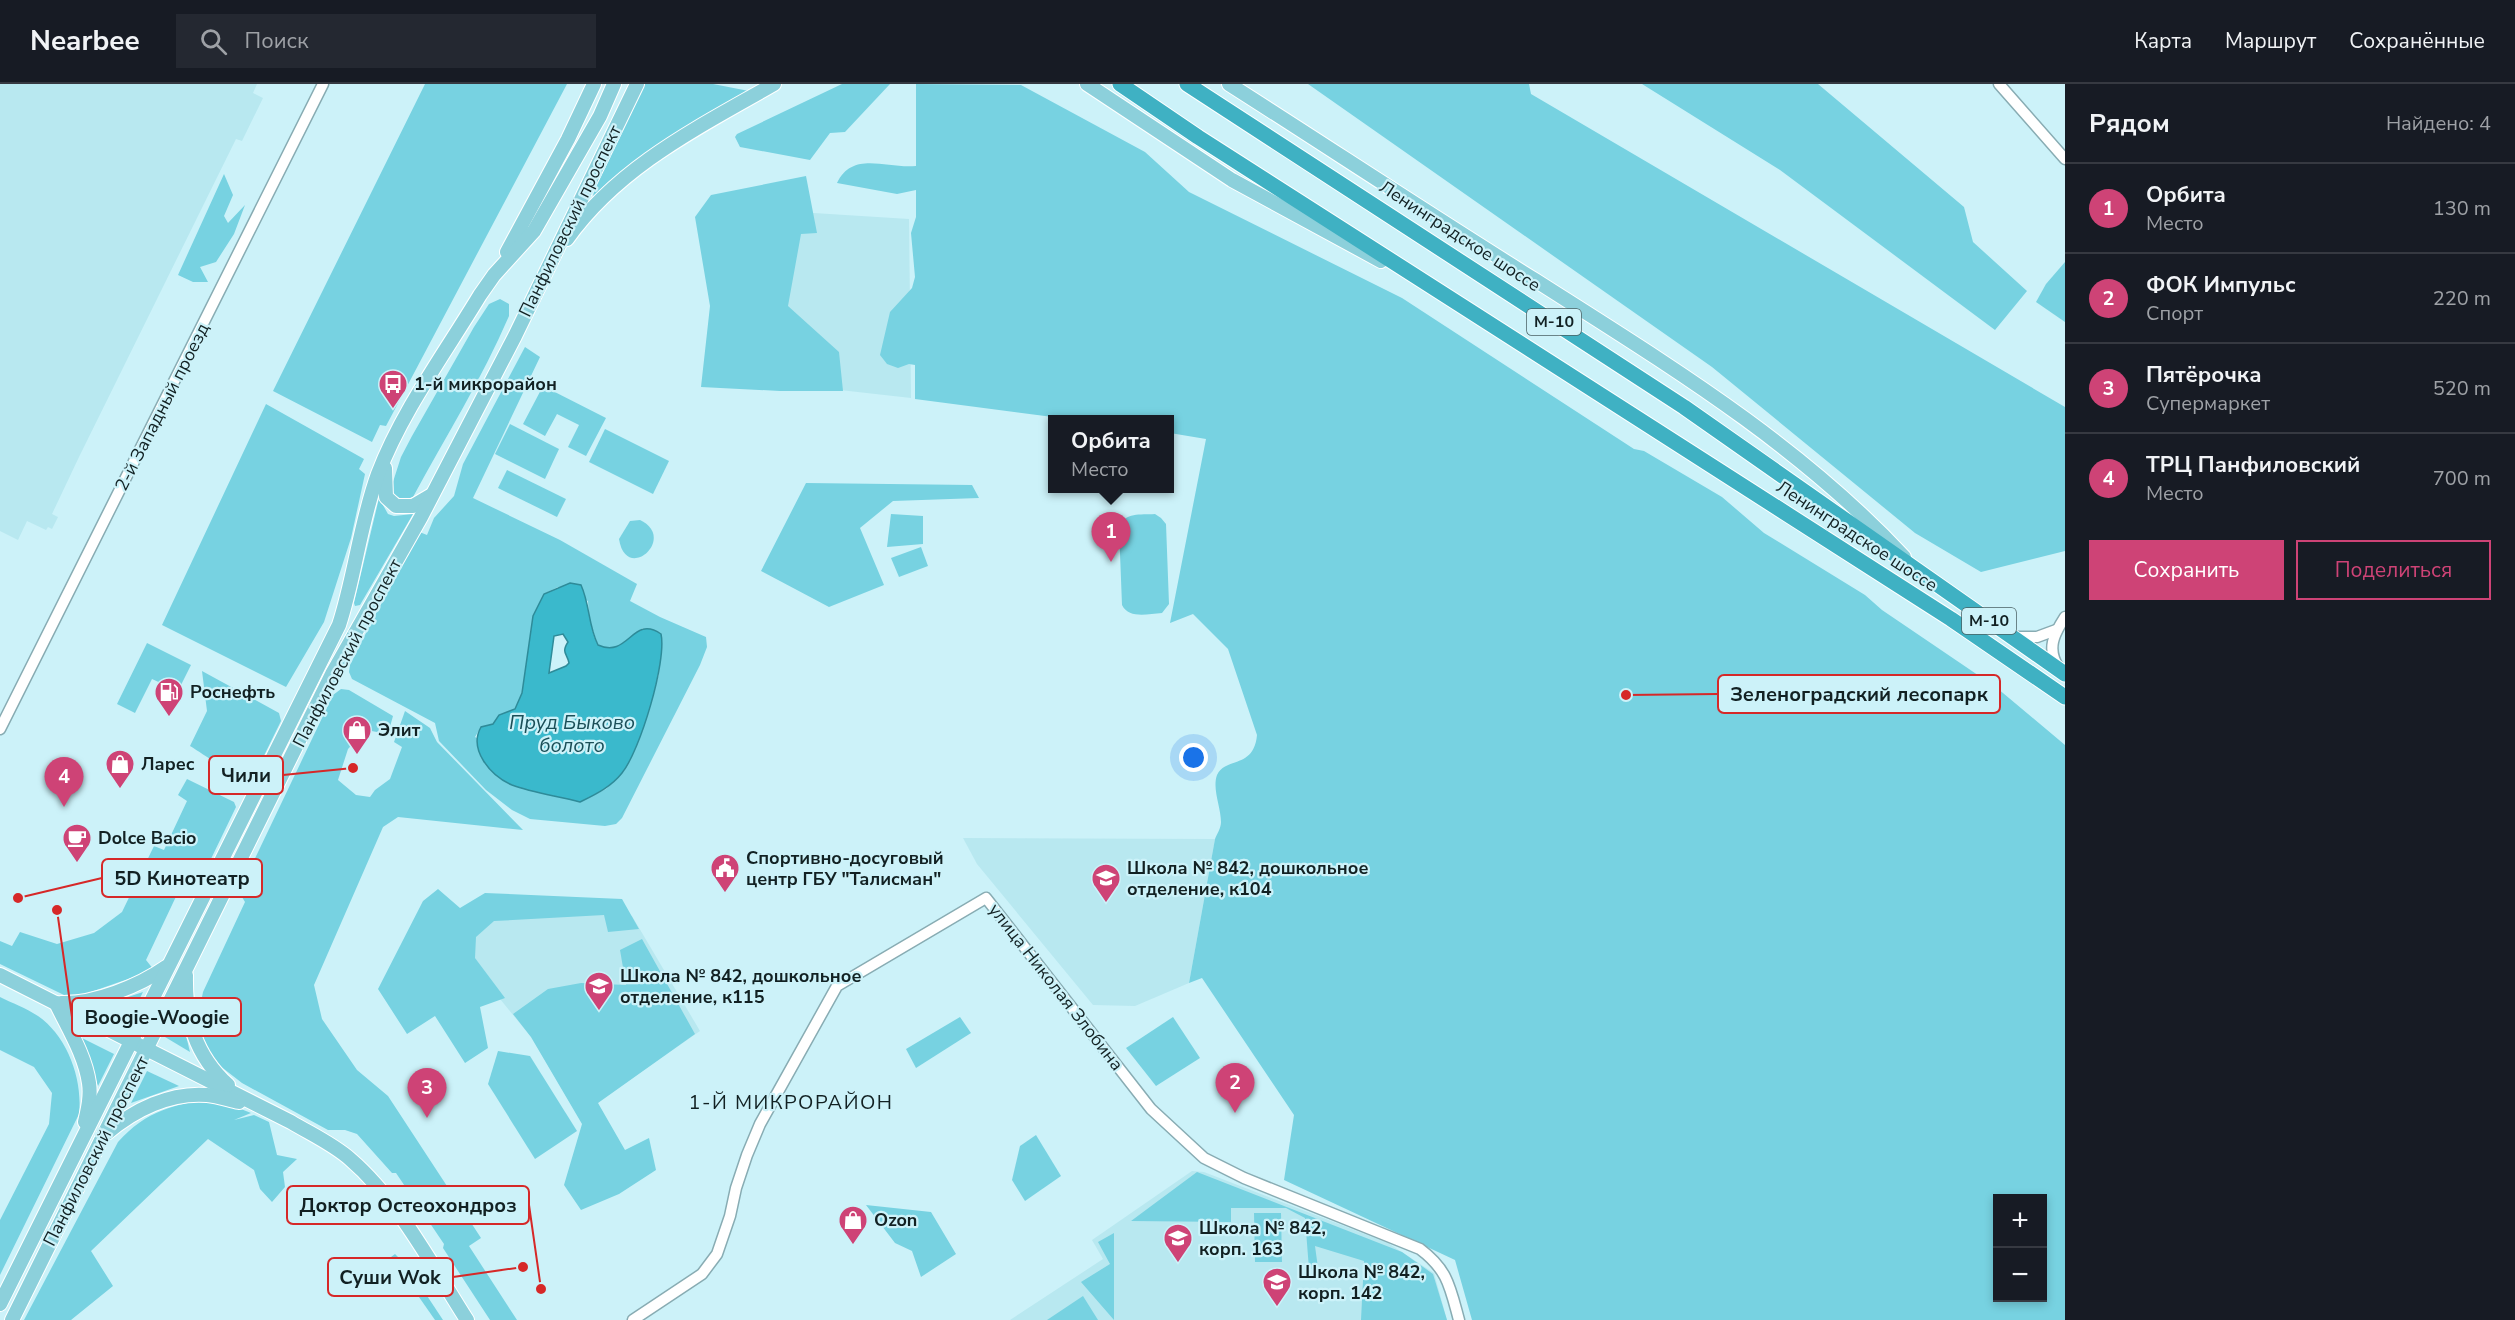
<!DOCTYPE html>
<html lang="ru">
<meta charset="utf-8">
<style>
:root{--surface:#171b24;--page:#242831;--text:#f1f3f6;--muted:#9ea1a6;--line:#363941;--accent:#ce4376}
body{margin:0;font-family:"Nunito Sans",sans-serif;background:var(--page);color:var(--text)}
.controls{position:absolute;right:18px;bottom:18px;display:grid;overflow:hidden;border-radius:0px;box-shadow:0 3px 9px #0003}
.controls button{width:54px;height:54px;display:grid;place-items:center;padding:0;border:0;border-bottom:2px solid var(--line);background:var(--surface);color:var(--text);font:30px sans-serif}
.you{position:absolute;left:1194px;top:674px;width:21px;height:21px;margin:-15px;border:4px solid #fff;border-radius:50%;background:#1a73e8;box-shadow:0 0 0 9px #1a73e833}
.badge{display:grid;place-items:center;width:39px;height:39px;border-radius:50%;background:var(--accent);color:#fff;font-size:20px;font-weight:700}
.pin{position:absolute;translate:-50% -50px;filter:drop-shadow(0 2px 3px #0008)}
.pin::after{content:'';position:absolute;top:32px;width:21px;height:18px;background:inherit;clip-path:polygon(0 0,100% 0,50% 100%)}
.popup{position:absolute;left:1048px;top:331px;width:126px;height:78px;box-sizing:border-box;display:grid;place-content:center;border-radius:0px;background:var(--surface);filter:drop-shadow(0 2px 4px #0005);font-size:20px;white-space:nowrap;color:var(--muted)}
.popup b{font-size:22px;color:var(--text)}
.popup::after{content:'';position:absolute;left:50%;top:100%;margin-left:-12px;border:12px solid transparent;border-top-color:var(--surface)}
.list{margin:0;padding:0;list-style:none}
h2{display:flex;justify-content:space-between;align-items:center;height:78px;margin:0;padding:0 24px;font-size:26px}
h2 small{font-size:20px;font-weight:400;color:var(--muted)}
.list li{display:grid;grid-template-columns:39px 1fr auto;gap:18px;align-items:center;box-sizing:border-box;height:90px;padding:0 24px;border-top:2px solid var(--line)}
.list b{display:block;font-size:22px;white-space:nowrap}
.list p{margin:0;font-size:20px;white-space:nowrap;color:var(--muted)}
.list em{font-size:20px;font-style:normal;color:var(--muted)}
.actions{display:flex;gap:12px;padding:18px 24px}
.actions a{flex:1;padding:14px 0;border:2px solid var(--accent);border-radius:0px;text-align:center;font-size:21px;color:var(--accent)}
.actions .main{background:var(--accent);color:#fff}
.icon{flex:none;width:33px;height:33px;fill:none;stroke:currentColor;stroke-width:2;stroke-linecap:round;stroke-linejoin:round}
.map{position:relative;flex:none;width:2065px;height:1236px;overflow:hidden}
header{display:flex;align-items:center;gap:36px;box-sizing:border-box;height:84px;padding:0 30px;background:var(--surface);border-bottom:2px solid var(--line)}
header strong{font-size:28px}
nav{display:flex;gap:33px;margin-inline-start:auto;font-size:21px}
.search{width:420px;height:54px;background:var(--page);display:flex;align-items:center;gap:15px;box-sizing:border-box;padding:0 21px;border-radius:0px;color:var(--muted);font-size:22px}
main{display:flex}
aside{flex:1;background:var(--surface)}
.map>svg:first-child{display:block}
.built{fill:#b8e8f0}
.green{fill:#77d2e1;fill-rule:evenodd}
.water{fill:#3ab9cc;stroke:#2e8b99;stroke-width:1.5;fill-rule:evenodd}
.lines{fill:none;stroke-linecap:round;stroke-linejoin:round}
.minor-casing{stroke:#88acb3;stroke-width:13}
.major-casing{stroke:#fff;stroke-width:16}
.highway-casing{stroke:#fff;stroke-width:17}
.minor{stroke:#fff;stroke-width:10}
.major{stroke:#8cd0db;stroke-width:14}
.highway{stroke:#3fb1c3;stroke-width:15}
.labels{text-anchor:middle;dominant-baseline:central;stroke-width:4.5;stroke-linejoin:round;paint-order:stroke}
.shield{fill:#ccf2f9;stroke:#4a6063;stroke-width:1.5}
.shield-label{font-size:16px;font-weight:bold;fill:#122123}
.street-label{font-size:18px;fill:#122123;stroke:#ccf2f9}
.poi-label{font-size:18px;font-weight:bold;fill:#122123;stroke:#ccf2f9;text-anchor:start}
.water-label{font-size:20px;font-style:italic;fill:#1b4f58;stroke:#ccf2f9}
.neighbourhood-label{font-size:20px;letter-spacing:1.5px;fill:#122123;stroke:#ccf2f9}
.leader{fill:none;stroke:#d62828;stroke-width:2}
.callout-dot{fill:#d62828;stroke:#ccf2f9;stroke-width:2}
.callout{fill:#ccf2f9;stroke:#d62828;stroke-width:2}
.callout-label{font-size:20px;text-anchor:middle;font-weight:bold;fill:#122123}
</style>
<header>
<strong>Nearbee</strong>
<div class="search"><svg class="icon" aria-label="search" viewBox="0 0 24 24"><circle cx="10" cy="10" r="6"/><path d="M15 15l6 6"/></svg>Поиск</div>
<nav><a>Карта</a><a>Маршрут</a><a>Сохранённые</a></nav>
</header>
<main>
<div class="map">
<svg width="2065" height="1236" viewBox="0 0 2065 1236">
<rect width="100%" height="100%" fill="#ccf2f9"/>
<g class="built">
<polygon points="0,0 257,0 253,9 263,14 242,57 236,55 79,373 52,430 58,433 52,445 48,443 46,446 27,437 18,456 0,447"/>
<polygon points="720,123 909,135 911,314 715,292"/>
<polygon points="963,754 1215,755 1189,899 1135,922 1093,921 977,780"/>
<polygon points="479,824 632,832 700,947 578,1032 531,953 461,867"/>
<polygon points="1192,1087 1204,1088 1388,1159 1434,1189 1447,1236 1010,1236 1103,1175 1092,1156"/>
</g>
<g class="green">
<polygon points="425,0 567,0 386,342 380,341 372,358 273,307"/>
<polygon points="644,0 713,0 749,7 667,54 593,112 598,91"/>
<polygon points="842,0 890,0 845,48 830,49 810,76 740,63 735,53 737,50"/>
<path d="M916 0 1021 1 1145 68 1189 108 1402 214 1634 365 1644 367 1722 413 1764 449 1865 511 1882 526 1997 604 2065 661V1236H1472L1455 1176 1284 1096 1294 1031 1202 894 1189 899 1215 755C1217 750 1221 744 1221 738 1221 723 1212 705 1217 691 1225 673 1254 685 1257 651L1228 565 1193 530 1170 539 1206 355 1170 349V336L1068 335 915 315V281L909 280 898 284 887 280 880 271 890 228 912 204 915 193 911 149 916 133V106L897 110 837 99C853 66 886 85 916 82ZM1998 1114H2042V1214H1998Z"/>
<polygon points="1308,0 1529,0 1531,10 2065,323 2065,467 1981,488 1915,449 1712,283"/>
<polygon points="1642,0 1818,0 1964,123 1973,158 2027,207 1995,246 1780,86"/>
<polygon points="224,90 233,111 224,132 228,139 245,121 234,150 216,178 200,183 208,198 193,198 178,191"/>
<polygon points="806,92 817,149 801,150 788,222 839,268 843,307 780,307 701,303 710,222 695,133 711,111"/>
<polygon points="2065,178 2065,238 2036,218 2046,200"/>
<path d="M500 215 509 220V232C482 295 446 352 413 413 405 416 401 416 393 410L392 401 401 373 412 352 474 243 489 220Z"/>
<path d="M525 263 540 273 473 414 560 456 637 500 630 517 660 533 706 553 707 563 700 581 622 734 616 740 605 742 530 735 512 726 486 706 439 657 435 639 352 595 349 588 350 581 417 447 427 451 434 434 454 412 463 380ZM558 503 588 517 589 535 598 561C619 570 627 556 643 544L659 590 644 641 624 687 606 705 580 718 475 653 481 643 493 640 499 631 515 625 522 609 533 532 544 510Z"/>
<polygon points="543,302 606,334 586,372 568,363 579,341 557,330 545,352 523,340"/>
<polygon points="266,320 364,375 359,385 365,390 351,454 324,538 286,603 162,541"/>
<polygon points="510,340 559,365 545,395 495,370"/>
<polygon points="605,345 669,377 653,410 589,378"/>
<polygon points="507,386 566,415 557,433 498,404"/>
<polygon points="806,399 972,401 979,414 893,417 860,444 884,501 829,523 761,487"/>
<polygon points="379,414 388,430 394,432 413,430 360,521 355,522 354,519"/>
<polygon points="891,430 923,432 923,460 887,463"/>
<path d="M1155 430 1161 434 1166 440 1169 520 1162 529C1147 530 1129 535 1122 521L1119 443C1125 428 1140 431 1155 430Z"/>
<path d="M640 436C678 454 626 500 619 455L630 437Z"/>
<polygon points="921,463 928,482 899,493 891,474"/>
<polygon points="147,559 191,581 178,607 152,595 135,629 117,620"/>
<path d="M202 587 279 629 281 637 256 688C235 696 207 672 190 662L207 627Z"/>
<polygon points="341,605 349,606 393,632 388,650 366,646 348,665 338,696 356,711 370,713 375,706 390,695 402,663 394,658 405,627 430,644 437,658 523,746 398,733 383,743 314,901 322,935 357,986 388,1012 481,1154 469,1162 517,1236 490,1236 443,1164 444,1160 396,1089 392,1089 357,1050 345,1046 328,1046 242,999 215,978 203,954 199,928 203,908 245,818 239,808 333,611"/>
<polygon points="187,695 234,718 236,723 195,808 181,802 146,876 154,886 85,910 64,911 0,880 0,857 12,862 20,848 57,860 94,849 122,828 154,762 164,766 187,717 178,711"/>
<polygon points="438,805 460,824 485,809 622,815 639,845 608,848 604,831 494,837 476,853 475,874 505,914 480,923 488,964 465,979 435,932 407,950 378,905 423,817"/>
<polygon points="642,855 695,950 598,1019 625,1066 649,1054 656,1086 619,1110 581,1126 564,1101 582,1040 531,953 513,930 548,905 581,899 626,901 620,866"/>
<polygon points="143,908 129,936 98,923"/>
<path d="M0 913C12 919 26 924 38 932 67 952 83 995 79 1030L0 1191V1136L49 1040 52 1009 34 983 0 966Z"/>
<polygon points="178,920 180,927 190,968 165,953 165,947"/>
<polygon points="960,933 971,949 916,984 906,965"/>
<polygon points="1173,933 1200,974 1156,1002 1126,964"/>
<polygon points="80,953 114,970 98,1002"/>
<polygon points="498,967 530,972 577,1047 535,1075 488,1000"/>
<polygon points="147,987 179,1002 131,1019"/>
<path d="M216 1015 251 1029 234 1036 254 1031 269 1038 277 1071 297 1075 283 1088 285 1103 272 1118 260 1105 254 1086 208 1055 91 1167 113 1202 71 1236H24L118 1058C146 1027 175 1019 216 1015Z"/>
<polygon points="1036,1051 1061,1092 1025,1117 1012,1096 1020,1062"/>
<polygon points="1197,1088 1402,1168 1433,1190 1447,1236 1361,1236 1364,1177 1315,1162 1318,1184 1309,1185 1305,1134 1286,1124 1231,1124 1231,1138 1131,1137"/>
<polygon points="866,1121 931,1128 956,1170 921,1193 912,1167 895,1159"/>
<polygon points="1254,1129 1281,1129 1282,1178 1255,1178"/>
<polygon points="1114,1149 1114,1236 1081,1198 1110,1180 1098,1158"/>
<polygon points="395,1170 408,1183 443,1236 435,1236 391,1173"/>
<polygon points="1083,1212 1098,1236 1047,1236"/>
</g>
<path class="water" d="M570 499 581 501C590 521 588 541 598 561 629 575 632 530 661 550 667 577 640 667 622 689 611 703 596 710 580 718 558 712 533 709 512 701 491 692 468 666 481 643L493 640 499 631 515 625 522 609 533 532 544 510ZM563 550 568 558C561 569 567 569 569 579L566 582 549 589 554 552Z"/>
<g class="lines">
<g class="minor-casing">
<g id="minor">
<polyline points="1999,0 2065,75"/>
<polyline points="2013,553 2037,553 2056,546"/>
<path d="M2059 584C2046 565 2054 550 2065 533"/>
<polyline points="0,645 323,0"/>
<path d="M633 1236 702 1190 717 1170 730 1132 736 1104 747 1071 760 1040 837 902 986 814 1151 1025 1204 1074 1244 1094 1420 1165C1448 1186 1450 1203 1459 1236"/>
</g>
</g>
<g class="major-casing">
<g id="major">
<polyline points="1087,0 1232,96 1381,177"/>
<path d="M1229 0C1331 65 1432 132 1535 196 1665 279 1798 359 1904 473"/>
<path d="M567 155C619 82 699 43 774 0"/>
<polyline points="507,168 568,55 594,0"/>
<polyline points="385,384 386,413 396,422 413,422 430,412"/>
<path d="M0 891 291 1038C311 1050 333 1060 350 1075 398 1116 433 1183 467 1236"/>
<path d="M186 891C185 935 195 971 228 1001"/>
<path d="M56 919C68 944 85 971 89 999 91 1012 88 1025 85 1038"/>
<path d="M61 919C94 920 139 902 166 883"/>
<path d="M107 1049C134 1026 170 1008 207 1011 218 1012 229 1016 239 1018"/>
<path d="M0 1220 339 541C355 492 360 439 378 390 402 327 445 269 480 211L494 191 534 147 600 32 614 0"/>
<polyline points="12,1236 332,590 421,433 515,252 637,0"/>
</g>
</g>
<g class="highway-casing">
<g id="highway">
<polyline points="1120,0 1198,53 1951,535 2065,613"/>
<polyline points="1187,0 1684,323 2065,590"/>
</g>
</g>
<use href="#minor" class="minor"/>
<use href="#major" class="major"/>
<use href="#highway" class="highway"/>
</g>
<defs>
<g id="bus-pin" transform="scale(1.5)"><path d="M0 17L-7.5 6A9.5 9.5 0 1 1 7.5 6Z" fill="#ce4376" stroke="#ccf2f9"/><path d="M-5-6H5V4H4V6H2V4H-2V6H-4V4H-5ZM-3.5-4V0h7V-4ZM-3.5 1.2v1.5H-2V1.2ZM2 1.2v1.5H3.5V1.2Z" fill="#fff"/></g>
<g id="fuel-pin" transform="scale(1.5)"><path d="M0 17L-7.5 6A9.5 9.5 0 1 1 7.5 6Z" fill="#ce4376" stroke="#ccf2f9"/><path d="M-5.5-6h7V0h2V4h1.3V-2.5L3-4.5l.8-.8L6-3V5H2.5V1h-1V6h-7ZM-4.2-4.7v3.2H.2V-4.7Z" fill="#fff"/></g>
<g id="shop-pin" transform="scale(1.5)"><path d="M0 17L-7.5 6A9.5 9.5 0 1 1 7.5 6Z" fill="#ce4376" stroke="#ccf2f9"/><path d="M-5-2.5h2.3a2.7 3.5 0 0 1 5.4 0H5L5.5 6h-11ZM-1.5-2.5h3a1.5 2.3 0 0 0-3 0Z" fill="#fff"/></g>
<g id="cafe-pin" transform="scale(1.5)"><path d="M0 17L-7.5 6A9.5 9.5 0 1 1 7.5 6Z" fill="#ce4376" stroke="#ccf2f9"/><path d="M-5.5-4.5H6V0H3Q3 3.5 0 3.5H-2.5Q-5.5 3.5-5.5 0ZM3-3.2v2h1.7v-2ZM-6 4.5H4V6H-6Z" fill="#fff"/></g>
<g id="civic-pin" transform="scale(1.5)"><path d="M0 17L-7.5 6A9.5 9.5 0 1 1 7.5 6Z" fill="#ce4376" stroke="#ccf2f9"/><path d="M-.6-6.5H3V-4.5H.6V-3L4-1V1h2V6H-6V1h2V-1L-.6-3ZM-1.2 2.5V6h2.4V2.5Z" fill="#fff"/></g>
<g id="school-pin" transform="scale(1.5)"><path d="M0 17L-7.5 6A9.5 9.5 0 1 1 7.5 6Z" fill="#ce4376" stroke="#ccf2f9"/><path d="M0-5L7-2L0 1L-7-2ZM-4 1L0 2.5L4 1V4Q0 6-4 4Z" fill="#fff"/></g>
</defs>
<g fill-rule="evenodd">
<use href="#bus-pin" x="393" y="300"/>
<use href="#fuel-pin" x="169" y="608"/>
<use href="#shop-pin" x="357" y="646"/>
<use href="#shop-pin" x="120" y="680"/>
<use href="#cafe-pin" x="77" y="754"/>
<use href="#civic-pin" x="725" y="784"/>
<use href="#school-pin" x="1106" y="794"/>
<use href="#school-pin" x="599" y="902"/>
<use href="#shop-pin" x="853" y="1136"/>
<use href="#school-pin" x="1178" y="1154"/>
<use href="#school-pin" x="1277" y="1198"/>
</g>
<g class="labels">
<g class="shield">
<rect x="1527" y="225" width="54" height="26" rx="4.5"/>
<rect x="1962" y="524" width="54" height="26" rx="4.5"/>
</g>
<g class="shield-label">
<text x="1554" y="238">М-10</text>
<text x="1989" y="537">М-10</text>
</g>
<g class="street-label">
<text transform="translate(570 137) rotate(-64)">Панфиловский проспект</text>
<text transform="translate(1460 152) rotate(33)">Ленинградское шоссе</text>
<text transform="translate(162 323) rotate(-63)">2-й Западный проезд</text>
<text transform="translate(1857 452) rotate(33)">Ленинградское шоссе</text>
<text transform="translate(347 569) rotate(-62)">Панфиловский проспект</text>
<text transform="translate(1056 903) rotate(52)">улица Николая Злобина</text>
<text transform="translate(96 1067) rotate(-63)">Панфиловский проспект</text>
</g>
<g class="poi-label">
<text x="414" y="300">1-й микрорайон</text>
<text x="190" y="608">Роснефть</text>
<text x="378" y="646">Элит</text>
<text x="141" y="680">Ларес</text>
<text x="98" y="754">Dolce Bacio</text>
<text x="746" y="774">Спортивно-досуговый<tspan x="746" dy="21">центр ГБУ "Талисман"</tspan></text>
<text x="1127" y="784">Школа № 842, дошкольное<tspan x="1127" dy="21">отделение, к104</tspan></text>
<text x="620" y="892">Школа № 842, дошкольное<tspan x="620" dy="21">отделение, к115</tspan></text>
<text x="874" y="1136">Ozon</text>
<text x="1199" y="1144">Школа № 842,<tspan x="1199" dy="21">корп. 163</tspan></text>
<text x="1298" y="1188">Школа № 842,<tspan x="1298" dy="21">корп. 142</tspan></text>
</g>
<g class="water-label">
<text x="572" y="638">Пруд Быково<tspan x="572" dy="23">болото</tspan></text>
</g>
<g class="neighbourhood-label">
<text x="791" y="1018">1-Й МИКРОРАЙОН</text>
</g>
</g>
<path class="leader" d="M1626 611L1718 610M353 684L283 691M18 814L102 794M57 826L72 933M541 1205L529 1121M523 1183L453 1193"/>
<g class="callout-dot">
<circle cx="1626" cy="611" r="6"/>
<circle cx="353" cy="684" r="6"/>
<circle cx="18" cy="814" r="6"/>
<circle cx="57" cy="826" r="6"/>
<circle cx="541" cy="1205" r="6"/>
<circle cx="523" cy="1183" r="6"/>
</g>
<g class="callout">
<rect x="1718" y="591" width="282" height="38" rx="6"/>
<rect x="209" y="672" width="74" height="38" rx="6"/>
<rect x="102" y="775" width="160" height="38" rx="6"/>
<rect x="72" y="914" width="169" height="38" rx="6"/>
<rect x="287" y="1102" width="242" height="38" rx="6"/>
<rect x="328" y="1174" width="125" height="38" rx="6"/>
</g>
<g class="callout-label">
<text x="1859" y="617">Зеленоградский лесопарк</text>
<text x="246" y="698">Чили</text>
<text x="182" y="801">5D Кинотеатр</text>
<text x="157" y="940">Boogie-Woogie</text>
<text x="408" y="1128">Доктор Остеохондроз</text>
<text x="390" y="1200">Суши Wok</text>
</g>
</svg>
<div class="controls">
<button>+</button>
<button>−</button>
</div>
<div class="you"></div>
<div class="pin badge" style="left:1111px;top:478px">1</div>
<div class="popup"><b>Орбита</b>Место</div>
<div class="pin badge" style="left:1235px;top:1029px">2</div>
<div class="pin badge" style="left:427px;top:1034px">3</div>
<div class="pin badge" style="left:64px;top:723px">4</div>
</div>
<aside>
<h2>Рядом<small>Найдено: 4</small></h2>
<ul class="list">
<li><span class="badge">1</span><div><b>Орбита</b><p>Место</p></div><em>130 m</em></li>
<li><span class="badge">2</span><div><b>ФОК Импульс</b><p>Спорт</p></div><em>220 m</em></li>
<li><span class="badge">3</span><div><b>Пятёрочка</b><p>Супермаркет</p></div><em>520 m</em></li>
<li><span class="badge">4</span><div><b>ТРЦ Панфиловский</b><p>Место</p></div><em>700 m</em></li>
</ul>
<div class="actions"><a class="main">Сохранить</a><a>Поделиться</a></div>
</aside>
</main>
